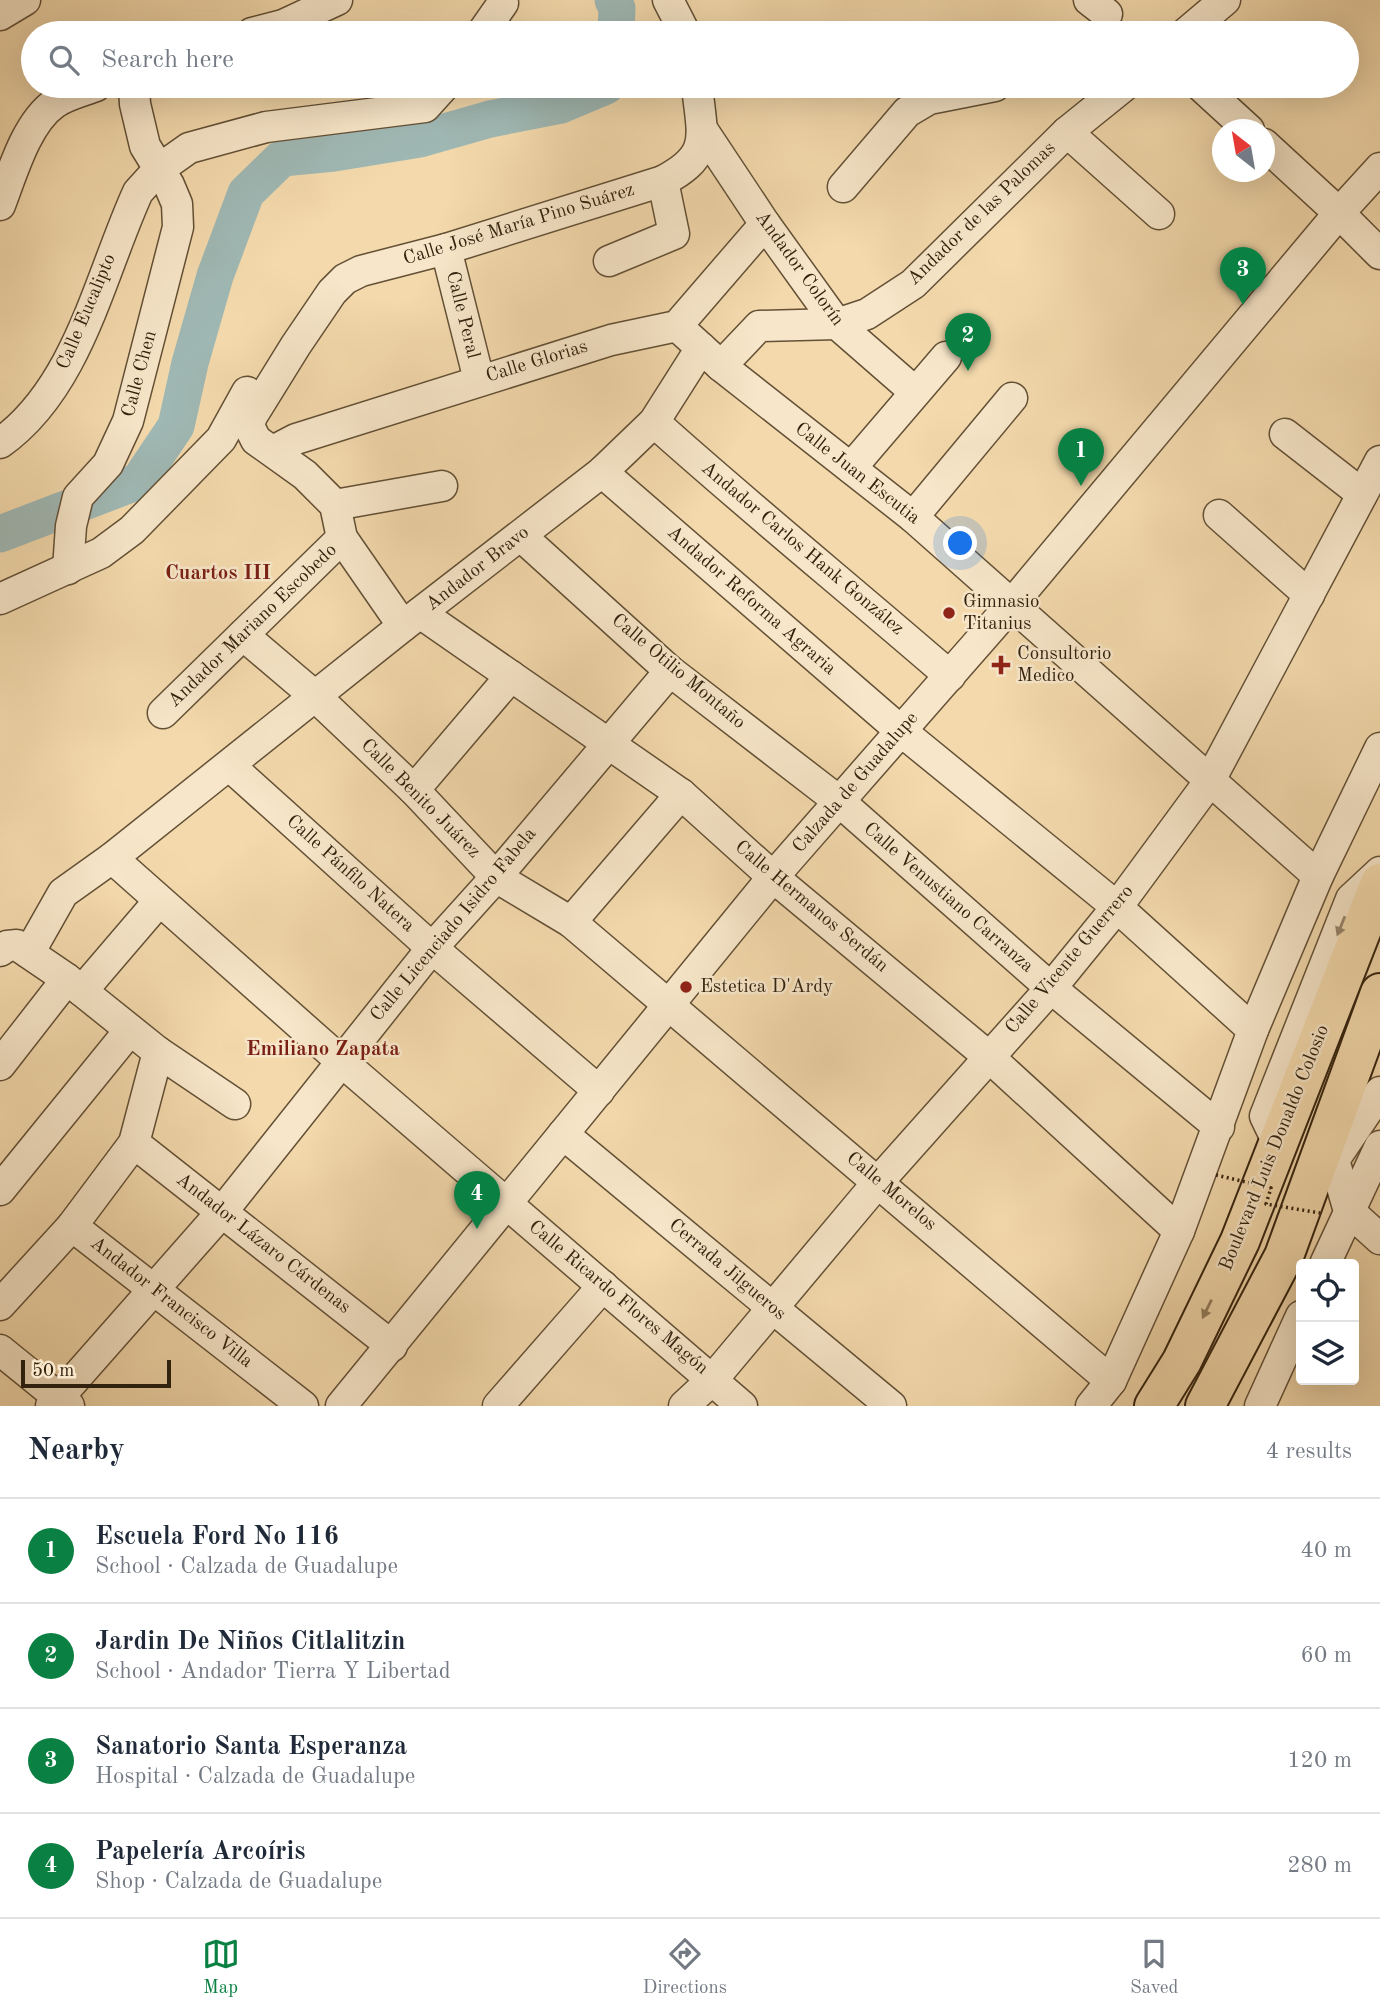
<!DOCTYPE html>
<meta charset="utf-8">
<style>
:root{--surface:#fff;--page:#f6f6f7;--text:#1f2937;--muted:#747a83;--line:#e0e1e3;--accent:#0b8043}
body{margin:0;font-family:"Old Standard TT",serif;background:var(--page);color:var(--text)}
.controls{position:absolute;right:21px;bottom:21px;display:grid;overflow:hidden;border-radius:7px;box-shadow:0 7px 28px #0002}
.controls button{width:63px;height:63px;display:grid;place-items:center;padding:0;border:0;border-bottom:2px solid var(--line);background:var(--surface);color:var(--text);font:35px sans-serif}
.compass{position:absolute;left:1212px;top:119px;width:63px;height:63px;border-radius:50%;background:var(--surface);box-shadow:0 7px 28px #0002;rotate:329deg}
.scale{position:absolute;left:21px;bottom:18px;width:150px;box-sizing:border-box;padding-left:7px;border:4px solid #33220e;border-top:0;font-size:19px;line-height:24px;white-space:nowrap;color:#33220e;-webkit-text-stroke:5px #f7e6c9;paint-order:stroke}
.you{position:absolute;left:961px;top:544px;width:24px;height:24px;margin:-18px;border:5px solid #fff;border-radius:50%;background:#1a73e8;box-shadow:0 0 0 10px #1a73e833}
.badge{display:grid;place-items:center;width:46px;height:46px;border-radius:50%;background:var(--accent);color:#fff;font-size:23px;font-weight:700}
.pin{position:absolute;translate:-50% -58px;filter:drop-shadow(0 2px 4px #0008)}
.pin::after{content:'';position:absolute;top:37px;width:24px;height:21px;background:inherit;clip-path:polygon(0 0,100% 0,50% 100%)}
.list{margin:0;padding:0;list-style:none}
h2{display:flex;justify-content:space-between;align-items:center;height:91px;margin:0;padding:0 28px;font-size:30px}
h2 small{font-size:23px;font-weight:400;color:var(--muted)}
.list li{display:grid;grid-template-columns:46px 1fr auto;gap:21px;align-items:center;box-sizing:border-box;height:105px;padding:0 28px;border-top:2px solid var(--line)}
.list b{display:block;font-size:26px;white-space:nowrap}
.list p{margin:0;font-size:23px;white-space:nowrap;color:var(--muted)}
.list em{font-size:23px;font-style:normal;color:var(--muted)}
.icon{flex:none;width:38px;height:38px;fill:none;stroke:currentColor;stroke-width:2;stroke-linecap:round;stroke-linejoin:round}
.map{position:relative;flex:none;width:1380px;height:1406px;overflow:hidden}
.search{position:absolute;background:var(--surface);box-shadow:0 7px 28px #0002;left:21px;right:21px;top:21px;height:77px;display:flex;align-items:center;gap:18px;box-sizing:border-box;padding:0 24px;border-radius:38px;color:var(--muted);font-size:26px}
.sheet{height:511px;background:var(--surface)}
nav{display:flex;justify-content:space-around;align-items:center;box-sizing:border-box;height:98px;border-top:2px solid var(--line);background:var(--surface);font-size:19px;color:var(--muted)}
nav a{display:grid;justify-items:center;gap:4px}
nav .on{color:var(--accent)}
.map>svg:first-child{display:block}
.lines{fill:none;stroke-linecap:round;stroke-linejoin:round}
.river{stroke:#9fb8b4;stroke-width:37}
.minor-casing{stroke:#635036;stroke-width:33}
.highway-casing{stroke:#33220e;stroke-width:42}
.minor{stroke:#f7e6c9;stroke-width:30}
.highway{stroke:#f3d9ac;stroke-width:38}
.path-bridge{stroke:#33220e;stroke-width:3.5;stroke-dasharray:2 3.5;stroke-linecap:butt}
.oneway{fill:#95846c}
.oneway2{fill:#937e5d}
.poi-dot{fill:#8f2418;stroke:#f7e6c9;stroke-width:2.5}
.labels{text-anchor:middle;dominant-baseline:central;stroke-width:5;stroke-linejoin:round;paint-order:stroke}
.street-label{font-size:19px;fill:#33220e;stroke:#f7e6c9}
.poi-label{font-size:19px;fill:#33220e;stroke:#f7e6c9;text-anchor:start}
.neighbourhood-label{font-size:21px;font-weight:bold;fill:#7a1f14;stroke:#f7e6c9}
</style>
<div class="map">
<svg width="1380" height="1406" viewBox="0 0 1380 1406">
<rect width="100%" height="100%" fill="#f3d9ac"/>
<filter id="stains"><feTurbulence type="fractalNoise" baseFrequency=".00286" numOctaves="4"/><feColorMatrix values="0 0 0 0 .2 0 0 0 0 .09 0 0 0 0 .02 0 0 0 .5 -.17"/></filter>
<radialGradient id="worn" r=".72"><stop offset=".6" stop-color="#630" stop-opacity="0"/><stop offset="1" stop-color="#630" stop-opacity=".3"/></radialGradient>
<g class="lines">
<g class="river">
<polyline points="613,0 617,8 616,33"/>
<polyline points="0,534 139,481 176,426 190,363 215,276 246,193 282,158 334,153 420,139 490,119 561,105 606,86"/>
</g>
<g class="minor-casing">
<g id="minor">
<polyline points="668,0 685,33"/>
<polyline points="1089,0 1107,14"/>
<polyline points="0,15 25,0"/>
<polyline points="252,33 283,25 337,0"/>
<polyline points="482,33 503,3"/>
<polyline points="1186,33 1225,0"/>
<polyline points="1201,86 1249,130"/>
<polyline points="702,129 765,224 837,324 915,392"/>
<polyline points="1067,132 1159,214"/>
<polyline points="1264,144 1339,213 1380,254"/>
<polyline points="843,187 907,112 929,99 995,86"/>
<path d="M0 205C12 174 26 123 55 103 66 95 83 91 96 86"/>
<polyline points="446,249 479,380"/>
<polyline points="609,261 674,234 663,181"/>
<polyline points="677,326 721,366 913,517 1318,876"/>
<polyline points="721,366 759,326 837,324 867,314 913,284 1067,132 1124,86"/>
<path d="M654 422C751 509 852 591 950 676"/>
<polyline points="1285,434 1362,494"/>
<path d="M0 443C78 388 100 275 138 192L158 170 189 148 266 127 425 107 444 86"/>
<polyline points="273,451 296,439 611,340 677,326 765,224"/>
<polyline points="851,468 946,357"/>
<polyline points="602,472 901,731 1117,907 1253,1030"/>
<polyline points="335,505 442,486"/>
<polyline points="1219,515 1309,595"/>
<polyline points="913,517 1012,398"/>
<polyline points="521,536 670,671 840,802 1051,988 1219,1127"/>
<polyline points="68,569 71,526 78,497 108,464 128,421 178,227 177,204 169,185 145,146 135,104 134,86"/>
<polyline points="0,599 101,553 132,530 221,439 247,392"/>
<polyline points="420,613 681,794 773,877 989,1057 1179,1231"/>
<path d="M403 626 342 538 335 505 305 475 256 440 249 426 252 416 296 345 332 292 345 279 361 271 446 249 663 181C713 155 702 136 697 86"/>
<polyline points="243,635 316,697 414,790 496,877 571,922 1111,1381"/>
<polyline points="163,713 342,538"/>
<polyline points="230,766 432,948 599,1091"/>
<polyline points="414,790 511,676"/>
<polyline points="112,858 341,1061 742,1406"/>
<polyline points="571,922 681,794"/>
<polyline points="0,951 7,946 17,945 67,979 158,1052 235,1104"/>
<polyline points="29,953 63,893 112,858 403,626 602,472 654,422 701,348"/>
<polyline points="82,991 159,901"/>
<polyline points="0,1065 67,979"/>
<polyline points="1380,1092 1334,1160 1349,1211 1380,1239"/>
<polyline points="563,1134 891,1406"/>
<polyline points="134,1143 392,1346"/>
<polyline points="1278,1143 1265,1116 1351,899 1380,872"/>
<polyline points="0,1190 130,1030"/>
<polyline points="72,1226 303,1406"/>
<polyline points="1325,1264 1380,1146"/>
<polyline points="0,1305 72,1226 134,1143 158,1052"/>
<polyline points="0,1350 69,1406"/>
<polyline points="51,1406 222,1212 432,948 496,877 670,671"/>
<polyline points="341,1406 773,877 1012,604 1339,213 1380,168"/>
<polyline points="498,1406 603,1286"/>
<polyline points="684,1406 713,1379 879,1181 1051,988 1117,907 1209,782 1380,461"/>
<polyline points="1091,1406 1111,1381 1179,1231 1253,1030 1318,876 1380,748"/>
<polyline points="1260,1406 1301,1316"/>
</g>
</g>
<g class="highway-casing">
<g id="highway">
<polyline points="1154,1406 1182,1361 1240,1241 1380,883"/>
<polyline points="1205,1406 1284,1256 1380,993"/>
</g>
</g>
<use href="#minor" class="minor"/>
<use href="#highway" class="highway"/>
<polyline class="path-bridge" points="1216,1175 1271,1188 1266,1204 1320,1213"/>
</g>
<defs><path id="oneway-solid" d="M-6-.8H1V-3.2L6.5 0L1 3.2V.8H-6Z" transform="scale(1.75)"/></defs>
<use class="oneway" href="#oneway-solid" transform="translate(1341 926) rotate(112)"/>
<use class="oneway2" href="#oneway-solid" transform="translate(1207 1309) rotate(116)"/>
<g class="poi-dot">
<circle cx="949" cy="613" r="7"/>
<path d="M997.5 654.5h7v7h7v7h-7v7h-7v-7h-7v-7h7z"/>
<circle cx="686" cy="987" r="7"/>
</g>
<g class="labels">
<g class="street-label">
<text transform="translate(982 214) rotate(-44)">Andador de las Palomas</text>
<text transform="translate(519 225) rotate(-17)">Calle José María Pino Suárez</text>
<text transform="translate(799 269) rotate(54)">Andador Colorín</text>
<text transform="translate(87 312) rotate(-67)">Calle Eucalipto</text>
<text transform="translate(462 315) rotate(76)">Calle Peral</text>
<text transform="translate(537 362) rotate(-17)">Calle Glorias</text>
<text transform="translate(140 374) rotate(-75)">Calle Chen</text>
<text transform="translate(857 474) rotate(38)">Calle Juan Escutia</text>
<text transform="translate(802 549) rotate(40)">Andador Carlos Hank González</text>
<text transform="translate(478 569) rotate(-38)">Andador Bravo</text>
<text transform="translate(751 601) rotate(41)">Andador Reforma Agraria</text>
<text transform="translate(253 626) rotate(-44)">Andador Mariano Escobedo</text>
<text transform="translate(678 672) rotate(40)">Calle Otilio Montaño</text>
<text transform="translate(856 783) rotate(-49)">Calzada de Guadalupe</text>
<text transform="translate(420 799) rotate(45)">Calle Benito Juárez</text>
<text transform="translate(350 874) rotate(42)">Calle Pánfilo Natera</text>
<text transform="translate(948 898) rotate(41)">Calle Venustiano Carranza</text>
<text transform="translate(811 907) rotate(40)">Calle Hermanos Serdán</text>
<text transform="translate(454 925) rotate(-50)">Calle Licenciado Isidro Fabela</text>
<text transform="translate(1070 960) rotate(-50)">Calle Vicente Guerrero</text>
<text transform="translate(1275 1148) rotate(-68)">Boulevard Luis Donaldo Colosio</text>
<text transform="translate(891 1192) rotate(40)">Calle Morelos</text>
<text transform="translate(263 1244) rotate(38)">Andador Lázaro Cárdenas</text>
<text transform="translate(727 1270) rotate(40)">Cerrada Jilgueros</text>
<text transform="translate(618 1298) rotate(40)">Calle Ricardo Flores Magón</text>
<text transform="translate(171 1303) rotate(38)">Andador Francisco Villa</text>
</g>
<g class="poi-label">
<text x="963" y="602">Gimnasio<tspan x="963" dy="22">Titanius</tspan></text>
<text x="1017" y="654">Consultorio<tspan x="1017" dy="22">Medico</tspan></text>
<text x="700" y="987">Estetica D'Ardy</text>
</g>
<g class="neighbourhood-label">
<text x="218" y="573">Cuartos III</text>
<text x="323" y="1049">Emiliano Zapata</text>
</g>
</g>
<rect width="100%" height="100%" filter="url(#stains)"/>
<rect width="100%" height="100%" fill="url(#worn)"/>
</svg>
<div class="controls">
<button><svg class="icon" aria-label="locate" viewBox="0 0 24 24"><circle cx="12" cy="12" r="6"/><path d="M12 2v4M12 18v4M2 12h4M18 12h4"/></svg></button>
<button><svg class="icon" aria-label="layers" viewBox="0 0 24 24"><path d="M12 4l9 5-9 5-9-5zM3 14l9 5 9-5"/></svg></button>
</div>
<svg class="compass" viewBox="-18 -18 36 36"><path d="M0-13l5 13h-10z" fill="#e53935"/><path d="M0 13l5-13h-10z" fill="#747a83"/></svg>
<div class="scale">50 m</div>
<div class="you"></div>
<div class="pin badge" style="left:1081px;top:486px">1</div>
<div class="pin badge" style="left:968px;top:371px">2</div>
<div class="pin badge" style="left:1243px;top:305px">3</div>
<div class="pin badge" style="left:477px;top:1229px">4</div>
<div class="search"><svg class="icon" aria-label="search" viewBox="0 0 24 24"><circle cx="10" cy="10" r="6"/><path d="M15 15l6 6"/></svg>Search here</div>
</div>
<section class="sheet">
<h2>Nearby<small>4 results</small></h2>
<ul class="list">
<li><span class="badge">1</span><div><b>Escuela Ford No 116</b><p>School · Calzada de Guadalupe</p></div><em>40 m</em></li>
<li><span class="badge">2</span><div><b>Jardin De Niños Citlalitzin</b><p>School · Andador Tierra Y Libertad</p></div><em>60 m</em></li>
<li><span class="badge">3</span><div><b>Sanatorio Santa Esperanza</b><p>Hospital · Calzada de Guadalupe</p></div><em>120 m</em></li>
<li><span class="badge">4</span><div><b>Papelería Arcoíris</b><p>Shop · Calzada de Guadalupe</p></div><em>280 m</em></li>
</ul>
</section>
<nav>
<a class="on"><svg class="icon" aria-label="map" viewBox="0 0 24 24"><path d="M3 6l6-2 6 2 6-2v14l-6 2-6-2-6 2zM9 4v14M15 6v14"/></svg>Map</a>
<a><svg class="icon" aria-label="directions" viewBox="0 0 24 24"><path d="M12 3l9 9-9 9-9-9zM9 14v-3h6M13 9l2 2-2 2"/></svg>Directions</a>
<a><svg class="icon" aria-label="saved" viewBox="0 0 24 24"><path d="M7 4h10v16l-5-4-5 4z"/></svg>Saved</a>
</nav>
